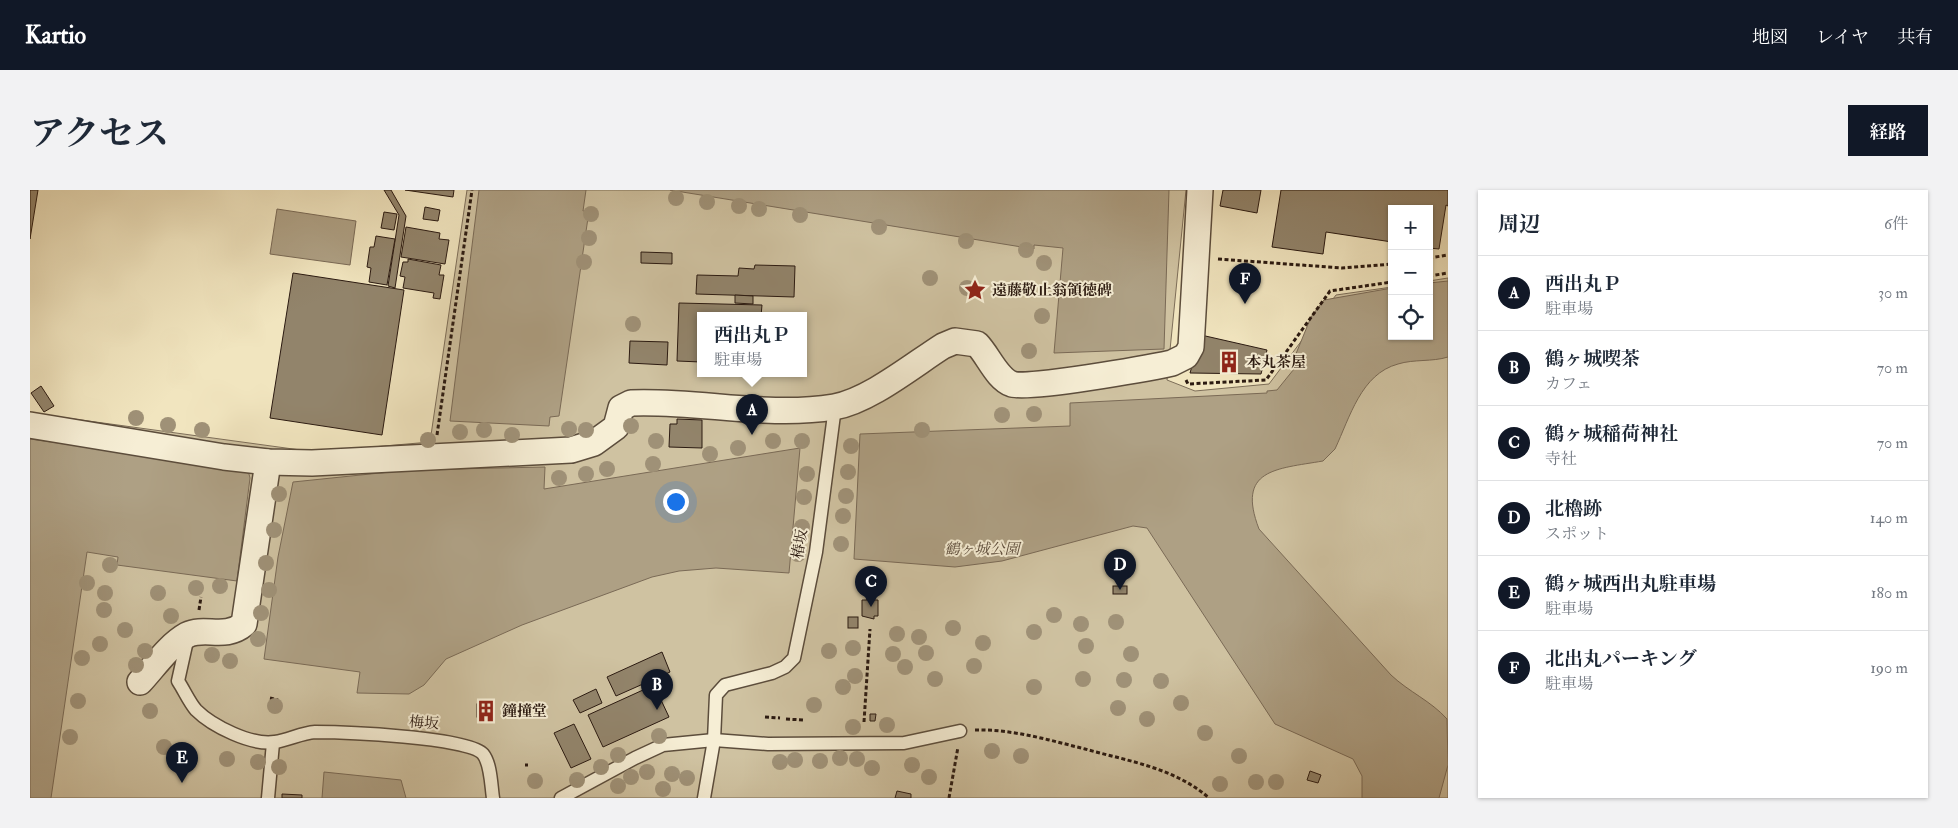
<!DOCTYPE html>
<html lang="ja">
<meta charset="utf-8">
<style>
:root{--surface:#fff;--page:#f2f2f3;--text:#1f2937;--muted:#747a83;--line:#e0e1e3;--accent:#111827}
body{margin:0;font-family:"IM FELL Double Pica","Noto Serif JP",serif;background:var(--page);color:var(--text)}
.controls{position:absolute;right:15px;top:15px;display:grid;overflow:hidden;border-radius:0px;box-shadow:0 1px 4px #0004}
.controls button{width:45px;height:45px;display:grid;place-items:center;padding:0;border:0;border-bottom:1px solid var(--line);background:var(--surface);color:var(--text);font:25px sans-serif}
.you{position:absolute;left:645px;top:311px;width:18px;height:18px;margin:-12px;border:4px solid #fff;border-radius:50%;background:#1a73e8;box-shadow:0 0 0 8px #1a73e833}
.badge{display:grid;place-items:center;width:32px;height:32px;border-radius:50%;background:var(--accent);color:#fff;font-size:16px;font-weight:700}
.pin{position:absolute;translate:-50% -41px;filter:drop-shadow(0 1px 2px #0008)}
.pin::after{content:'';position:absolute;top:26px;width:18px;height:15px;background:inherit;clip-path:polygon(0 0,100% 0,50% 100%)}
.popup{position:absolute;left:667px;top:122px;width:110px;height:65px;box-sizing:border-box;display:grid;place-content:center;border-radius:0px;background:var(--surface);filter:drop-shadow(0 1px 4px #0005);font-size:16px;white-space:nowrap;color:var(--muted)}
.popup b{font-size:19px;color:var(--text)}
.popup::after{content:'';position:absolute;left:50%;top:100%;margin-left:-10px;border:10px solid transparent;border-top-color:var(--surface)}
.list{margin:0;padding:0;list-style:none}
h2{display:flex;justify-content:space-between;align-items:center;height:65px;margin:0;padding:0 20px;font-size:21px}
h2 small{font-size:16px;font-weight:400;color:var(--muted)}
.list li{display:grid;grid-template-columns:32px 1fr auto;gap:15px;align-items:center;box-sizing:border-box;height:75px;padding:0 20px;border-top:1px solid var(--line)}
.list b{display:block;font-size:19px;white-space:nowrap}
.list p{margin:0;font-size:16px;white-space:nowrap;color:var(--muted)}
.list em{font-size:16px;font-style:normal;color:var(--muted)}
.icon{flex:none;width:28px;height:28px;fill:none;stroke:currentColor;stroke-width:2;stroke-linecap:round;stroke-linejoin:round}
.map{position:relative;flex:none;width:1418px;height:608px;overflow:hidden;border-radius:0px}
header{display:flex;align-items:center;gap:30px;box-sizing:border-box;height:70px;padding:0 25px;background:var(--accent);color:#fff}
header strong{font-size:24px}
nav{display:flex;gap:28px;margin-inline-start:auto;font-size:18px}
.intro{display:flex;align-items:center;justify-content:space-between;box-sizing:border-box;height:120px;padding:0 30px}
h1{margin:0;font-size:35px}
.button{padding:12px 22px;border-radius:0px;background:var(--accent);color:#fff;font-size:18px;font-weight:700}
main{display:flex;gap:30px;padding:0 30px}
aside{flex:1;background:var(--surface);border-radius:0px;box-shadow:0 1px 4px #0004}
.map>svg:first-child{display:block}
.green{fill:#cfc2a1;stroke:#7d6e59;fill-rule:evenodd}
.water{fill:#aea084;stroke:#7a6a56}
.building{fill:#92846b;stroke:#2b1a11}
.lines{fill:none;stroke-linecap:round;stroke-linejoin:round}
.lane-casing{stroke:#5c4d3c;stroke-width:15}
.street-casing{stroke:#5c4d3c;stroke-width:28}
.path{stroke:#2b1a11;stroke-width:3;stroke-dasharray:4 2.5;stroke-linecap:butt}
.lane{stroke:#f6eed5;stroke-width:12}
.street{stroke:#f6eed5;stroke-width:25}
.tree{fill:#9f9177}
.labels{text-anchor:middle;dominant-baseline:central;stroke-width:4;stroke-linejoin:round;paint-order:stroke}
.poi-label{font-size:15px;font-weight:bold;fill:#2b1a11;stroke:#f6eed5;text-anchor:start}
.street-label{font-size:15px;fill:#2b1a11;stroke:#f6eed5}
.park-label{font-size:15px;font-style:italic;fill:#5c4c3c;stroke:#f6eed5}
</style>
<header>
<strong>Kartio</strong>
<nav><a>地図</a><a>レイヤ</a><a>共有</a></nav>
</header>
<div class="intro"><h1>アクセス</h1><a class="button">経路</a></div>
<main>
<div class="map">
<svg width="1418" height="608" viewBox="0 0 1418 608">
<rect width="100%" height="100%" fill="#f1e5bf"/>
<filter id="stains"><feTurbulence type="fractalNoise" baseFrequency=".004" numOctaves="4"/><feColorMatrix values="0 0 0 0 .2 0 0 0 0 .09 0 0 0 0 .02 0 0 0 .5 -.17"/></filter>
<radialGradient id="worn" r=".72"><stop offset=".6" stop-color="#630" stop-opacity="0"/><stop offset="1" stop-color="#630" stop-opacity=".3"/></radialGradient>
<path class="green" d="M437 0H1156L1137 190 1165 201 1239 194 1306 105 1362 97V146H1399V91L1418 88V608H0V223L285 262 400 252ZM671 126H773V184H671Z"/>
<g class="water">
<polygon points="449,0 556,0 553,21 559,21 529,226 520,227 519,236 420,231"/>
<polygon points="640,0 1139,0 1134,159 1024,163 1033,58 1004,55 1004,59"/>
<polygon points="247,19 326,31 320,75 240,64"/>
<path d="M1418 91V167C1402 172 1384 169 1368 174 1331 184 1320 227 1305 259L1293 271C1246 279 1206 279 1229 339L1361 485C1379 502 1401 511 1417 529L1418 575 1409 608H1332V586L1323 569 1245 534 1117 338 1103 336 972 371 925 377 824 369 830 244 1040 236V213L1237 203V201L1247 200 1264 179 1261 176 1281 127 1294 110 1362 98V146H1399V93Z"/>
<polygon points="0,249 211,278 219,284 220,288 207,391 87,375 88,367 57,362 21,608 0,608"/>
<polygon points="770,258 759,383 686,378 649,381 622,387 492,435 416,469 394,495 379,504 327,503 330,482 234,469 248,367 263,292 379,280 515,277 514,299"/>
<polygon points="294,582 371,590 376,608 292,608"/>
</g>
<g class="building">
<polygon points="0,0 8,0 0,49"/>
<polygon points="354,0 361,0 376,26 365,98 358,96 369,25"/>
<polygon points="375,0 424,0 423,7"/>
<polygon points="1193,0 1231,0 1227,23 1190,16"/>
<polygon points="1251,0 1418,0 1418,16 1416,15 1409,59 1399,58 1399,19 1362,19 1362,52 1296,42 1293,64 1242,57"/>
<polygon points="395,17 410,20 408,31 393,29"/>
<polygon points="354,22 367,24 364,40 351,38"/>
<polygon points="376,37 410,43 409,49 419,50 415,74 371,67"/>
<polygon points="346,46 365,49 357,95 339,92 341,78 337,77 340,57 344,57"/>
<polygon points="611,62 642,63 642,74 611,73"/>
<polygon points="378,69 411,75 409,85 414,85 410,109 403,108 404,103 373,98 375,87 370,86 373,72 378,72"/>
<polygon points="725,75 765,76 764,107 666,104 667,85 708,86 709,78 724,79"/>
<polygon points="263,83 374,100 352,245 240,228"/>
<polygon points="705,105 723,106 723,114 705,113"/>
<polygon points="649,113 732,115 731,126 671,126 671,172 647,171"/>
<polygon points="1171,145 1237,160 1231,184 1160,183"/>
<polygon points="600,151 638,152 637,175 599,173"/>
<polygon points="11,196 24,216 14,222 1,203"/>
<polygon points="647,229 672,230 672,258 639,257 640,234 647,234"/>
<rect x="1083" y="396" width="14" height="8"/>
<polygon points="836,398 845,398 844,410 848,410 848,426 844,426 844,429 832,426 832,410 837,410"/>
<rect x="818" y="427" width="10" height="11"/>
<polygon points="632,462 640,482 586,506 577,487"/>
<polygon points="624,495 639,527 573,557 558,525"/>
<polygon points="566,499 572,513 550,523 543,510"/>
<rect x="447" y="514" width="17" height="13"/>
<polygon points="840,524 846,524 845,531 840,531"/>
<polygon points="544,534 561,569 541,578 524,543"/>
<polygon points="1280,581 1291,585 1288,593 1277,590"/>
<polygon points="867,601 881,604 881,608 865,608"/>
<polygon points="252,604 272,605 272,608 252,608"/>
</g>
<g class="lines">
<g class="lane-casing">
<g id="lane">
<path d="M158 446 148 491C154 500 159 512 166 520 182 536 222 556 245 552 259 550 271 543 285 542 311 542 439 547 453 564 461 574 461 595 463 608"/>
<polyline points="238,608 243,553"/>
<polyline points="531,608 605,568 633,555 684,550 738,554 874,553 930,541"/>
<polyline points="674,608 684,550 686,505 695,495 742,483 755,477 764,468 786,362 805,217"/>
</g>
</g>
<g class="street-casing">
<g id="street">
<path d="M0 235 194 267 238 272 282 273 541 260 564 253 586 237 591 218 601 213C668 210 737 228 804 217 839 211 883 175 913 156L925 151 947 154C958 165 967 189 982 194 996 200 1119 178 1142 173L1156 166 1161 157 1170 0"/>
<path d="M110 492C124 477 139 455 157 445 175 436 195 450 214 434L238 272"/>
</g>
</g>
<g class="path">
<polyline points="1399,68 1418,65"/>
<polyline points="1188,69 1312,78 1362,74"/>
<polyline points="1399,86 1418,83"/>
<polyline points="1156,190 1158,194 1236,190 1300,101 1362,92"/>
<polyline points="407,245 442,0"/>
<polyline points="169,420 171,407"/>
<polyline points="240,508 248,510"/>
<polyline points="735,527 750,528"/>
<polyline points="756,529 773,530"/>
<polyline points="834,532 840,439"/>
<path d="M945 540C982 539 1019 550 1055 559 1098 571 1145 578 1179 608"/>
<polyline points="495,575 498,575"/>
<polyline points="919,608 928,557"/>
</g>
<use href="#lane" class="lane"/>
<use href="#street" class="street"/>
</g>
<g class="tree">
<circle cx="646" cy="8" r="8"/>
<circle cx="677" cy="12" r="8"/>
<circle cx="709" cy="16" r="8"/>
<circle cx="729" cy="19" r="8"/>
<circle cx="561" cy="24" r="8"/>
<circle cx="770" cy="25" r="8"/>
<circle cx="849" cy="37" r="8"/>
<circle cx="559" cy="48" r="8"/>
<circle cx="936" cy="51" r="8"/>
<circle cx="996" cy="60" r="8"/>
<circle cx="554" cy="72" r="8"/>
<circle cx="1014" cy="73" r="8"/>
<circle cx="900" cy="88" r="8"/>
<circle cx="937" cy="98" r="8"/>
<circle cx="1012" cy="126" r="8"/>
<circle cx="603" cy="134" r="8"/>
<circle cx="999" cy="161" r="8"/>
<circle cx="1004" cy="224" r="8"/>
<circle cx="972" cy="225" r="8"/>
<circle cx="106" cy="228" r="8"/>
<circle cx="138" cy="235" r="8"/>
<circle cx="601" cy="236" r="8"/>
<circle cx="539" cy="239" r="8"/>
<circle cx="172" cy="240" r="8"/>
<circle cx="454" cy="240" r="8"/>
<circle cx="556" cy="240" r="8"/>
<circle cx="892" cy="240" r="8"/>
<circle cx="430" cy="242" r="8"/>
<circle cx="482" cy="245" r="8"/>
<circle cx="398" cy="250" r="8"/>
<circle cx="626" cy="251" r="8"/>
<circle cx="743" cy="251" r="8"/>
<circle cx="772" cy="251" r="8"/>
<circle cx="821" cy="256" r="8"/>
<circle cx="708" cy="258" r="8"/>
<circle cx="680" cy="264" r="8"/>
<circle cx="623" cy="274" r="8"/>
<circle cx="577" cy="279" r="8"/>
<circle cx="818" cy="282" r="8"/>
<circle cx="556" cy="284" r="8"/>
<circle cx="777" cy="284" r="8"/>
<circle cx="529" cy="288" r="8"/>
<circle cx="249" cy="304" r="8"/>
<circle cx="816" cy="306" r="8"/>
<circle cx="774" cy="307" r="8"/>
<circle cx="813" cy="326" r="8"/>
<circle cx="772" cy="337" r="8"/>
<circle cx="244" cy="340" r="8"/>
<circle cx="811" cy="354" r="8"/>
<circle cx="768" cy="364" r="8"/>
<circle cx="236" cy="373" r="8"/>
<circle cx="80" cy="375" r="8"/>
<circle cx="57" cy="393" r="8"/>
<circle cx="190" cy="396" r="8"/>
<circle cx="166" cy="398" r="8"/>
<circle cx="239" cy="400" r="8"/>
<circle cx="75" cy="403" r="8"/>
<circle cx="128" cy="403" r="8"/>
<circle cx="74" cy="420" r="8"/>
<circle cx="231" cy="423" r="8"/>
<circle cx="1024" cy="425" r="8"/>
<circle cx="141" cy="426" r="8"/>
<circle cx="1086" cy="432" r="8"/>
<circle cx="1051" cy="434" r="8"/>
<circle cx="923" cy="438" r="8"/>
<circle cx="95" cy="440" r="8"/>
<circle cx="1004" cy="442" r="8"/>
<circle cx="867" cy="444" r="8"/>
<circle cx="889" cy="447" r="8"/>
<circle cx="228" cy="449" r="8"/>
<circle cx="953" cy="453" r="8"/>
<circle cx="70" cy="454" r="8"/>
<circle cx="1056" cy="456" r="8"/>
<circle cx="823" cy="458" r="8"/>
<circle cx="115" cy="461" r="8"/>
<circle cx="799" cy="461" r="8"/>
<circle cx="896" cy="463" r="8"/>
<circle cx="863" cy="464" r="8"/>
<circle cx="1101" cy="464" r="8"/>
<circle cx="182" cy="465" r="8"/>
<circle cx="52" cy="468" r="8"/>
<circle cx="200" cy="471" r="8"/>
<circle cx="106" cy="475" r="8"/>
<circle cx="944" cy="476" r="8"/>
<circle cx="875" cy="477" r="8"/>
<circle cx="825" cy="486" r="8"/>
<circle cx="905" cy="489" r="8"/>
<circle cx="1053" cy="489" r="8"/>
<circle cx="1094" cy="490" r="8"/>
<circle cx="1131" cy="491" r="8"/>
<circle cx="813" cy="497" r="8"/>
<circle cx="1004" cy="497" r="8"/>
<circle cx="48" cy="511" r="8"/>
<circle cx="1151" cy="513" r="8"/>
<circle cx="784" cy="515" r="8"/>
<circle cx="245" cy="516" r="8"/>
<circle cx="1088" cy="518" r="8"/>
<circle cx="120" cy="521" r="8"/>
<circle cx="1117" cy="529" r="8"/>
<circle cx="857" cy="535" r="8"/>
<circle cx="823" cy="537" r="8"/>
<circle cx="1175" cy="543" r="8"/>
<circle cx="629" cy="546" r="8"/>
<circle cx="40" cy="547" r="8"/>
<circle cx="134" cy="557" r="8"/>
<circle cx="962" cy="561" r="8"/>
<circle cx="148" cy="564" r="8"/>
<circle cx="588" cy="565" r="8"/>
<circle cx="991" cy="566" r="8"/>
<circle cx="1209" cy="566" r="8"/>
<circle cx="810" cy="568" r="8"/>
<circle cx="197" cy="569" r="8"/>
<circle cx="827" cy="569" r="8"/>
<circle cx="765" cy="570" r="8"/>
<circle cx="790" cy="571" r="8"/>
<circle cx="228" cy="572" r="8"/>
<circle cx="750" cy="572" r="8"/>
<circle cx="882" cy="575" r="8"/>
<circle cx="249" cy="577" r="8"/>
<circle cx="571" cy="577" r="8"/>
<circle cx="842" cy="578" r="8"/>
<circle cx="617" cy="582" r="8"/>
<circle cx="642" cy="584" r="8"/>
<circle cx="601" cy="587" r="8"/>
<circle cx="899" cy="587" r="8"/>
<circle cx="657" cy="588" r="8"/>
<circle cx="547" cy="590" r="8"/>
<circle cx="505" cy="591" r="8"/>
<circle cx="1226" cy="592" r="8"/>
<circle cx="1246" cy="592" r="8"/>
<circle cx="1190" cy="594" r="8"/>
<circle cx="588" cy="596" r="8"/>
<circle cx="633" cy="599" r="8"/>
</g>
<defs>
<g id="sight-bare" transform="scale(1.725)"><path d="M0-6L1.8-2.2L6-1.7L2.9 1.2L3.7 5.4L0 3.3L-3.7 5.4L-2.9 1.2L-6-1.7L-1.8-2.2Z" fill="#8f2418" stroke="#f6eed5" stroke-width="2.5" paint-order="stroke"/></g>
<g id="building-bare" transform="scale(1.725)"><path d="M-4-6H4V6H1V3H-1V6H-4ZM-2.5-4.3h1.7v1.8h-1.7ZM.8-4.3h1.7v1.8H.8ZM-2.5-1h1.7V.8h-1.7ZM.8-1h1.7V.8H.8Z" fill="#8f2418" stroke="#f6eed5" stroke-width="2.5" paint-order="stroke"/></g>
</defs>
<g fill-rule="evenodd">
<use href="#sight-bare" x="945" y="100"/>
<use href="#building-bare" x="1199" y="172"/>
<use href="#building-bare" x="456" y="521"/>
</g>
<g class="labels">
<g class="poi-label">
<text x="962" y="100">遠藤敬止翁領徳碑</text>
<text x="1216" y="172">本丸茶屋</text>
<text x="472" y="521">鐘撞堂</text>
</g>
<g class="street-label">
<text transform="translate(770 354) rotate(-81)">椿坂</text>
<text transform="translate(394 533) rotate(4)">梅坂</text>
</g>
<g class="park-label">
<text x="952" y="359">鶴ヶ城公園</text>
</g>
</g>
<rect width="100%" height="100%" filter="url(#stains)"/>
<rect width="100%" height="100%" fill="url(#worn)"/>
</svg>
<div class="controls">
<button>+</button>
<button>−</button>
<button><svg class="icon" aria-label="locate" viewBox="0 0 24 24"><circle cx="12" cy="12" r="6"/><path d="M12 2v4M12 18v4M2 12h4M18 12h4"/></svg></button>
</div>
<div class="you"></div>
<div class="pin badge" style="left:722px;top:245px">A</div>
<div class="popup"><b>西出丸Ｐ</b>駐車場</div>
<div class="pin badge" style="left:627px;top:520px">B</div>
<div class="pin badge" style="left:841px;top:417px">C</div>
<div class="pin badge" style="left:1090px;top:400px">D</div>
<div class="pin badge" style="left:152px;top:593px">E</div>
<div class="pin badge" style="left:1215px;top:114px">F</div>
</div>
<aside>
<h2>周辺<small>6件</small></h2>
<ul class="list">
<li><span class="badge">A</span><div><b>西出丸Ｐ</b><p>駐車場</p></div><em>30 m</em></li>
<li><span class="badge">B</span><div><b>鶴ヶ城喫茶</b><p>カフェ</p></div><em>70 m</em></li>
<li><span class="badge">C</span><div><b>鶴ヶ城稲荷神社</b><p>寺社</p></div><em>70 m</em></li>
<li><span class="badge">D</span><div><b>北櫓跡</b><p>スポット</p></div><em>140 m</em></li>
<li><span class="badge">E</span><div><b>鶴ヶ城西出丸駐車場</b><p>駐車場</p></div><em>180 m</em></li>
<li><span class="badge">F</span><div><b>北出丸パーキング</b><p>駐車場</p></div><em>190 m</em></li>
</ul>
</aside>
</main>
